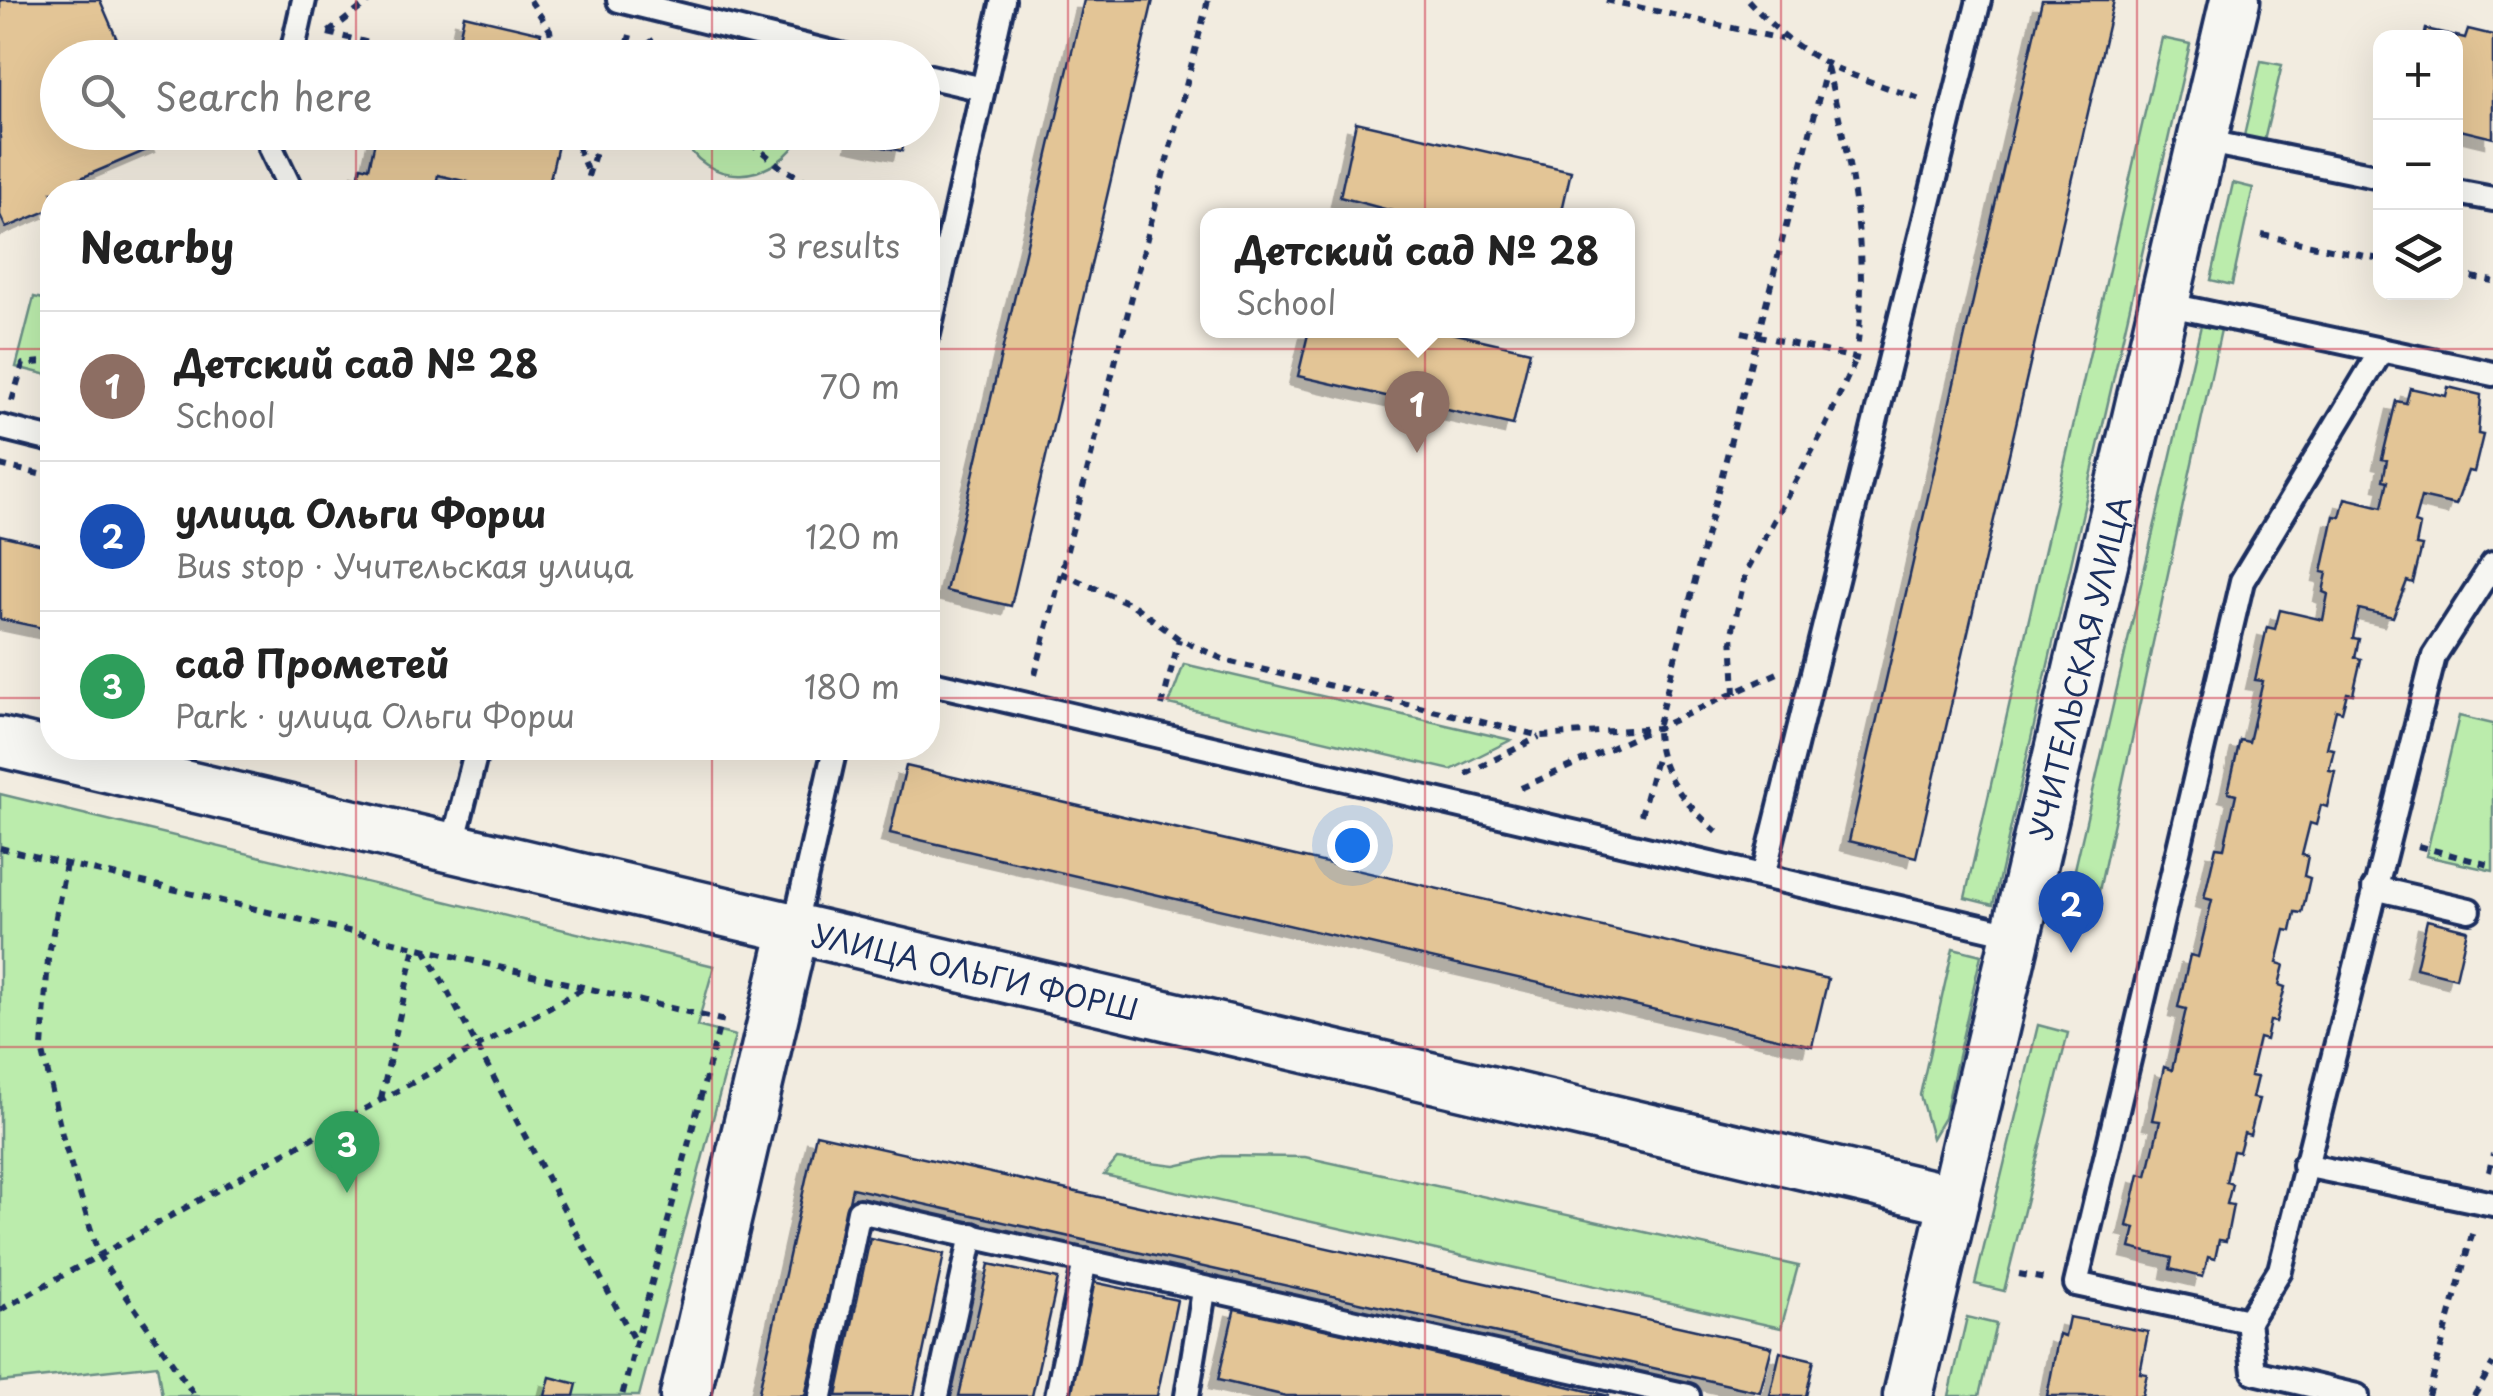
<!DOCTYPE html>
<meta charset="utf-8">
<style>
:root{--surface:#fff;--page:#f6f6f6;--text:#222;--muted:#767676;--line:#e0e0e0;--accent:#1a73e8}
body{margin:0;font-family:"Playpen Sans",sans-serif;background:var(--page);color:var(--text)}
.controls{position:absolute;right:30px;top:30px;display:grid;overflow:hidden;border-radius:20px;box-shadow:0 10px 40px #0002}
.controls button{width:90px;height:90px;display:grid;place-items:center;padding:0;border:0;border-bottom:2px solid var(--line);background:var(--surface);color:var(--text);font:50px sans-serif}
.you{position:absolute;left:1352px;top:845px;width:35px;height:35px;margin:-25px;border:8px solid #fff;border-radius:50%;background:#1a73e8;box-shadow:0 0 0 15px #1a73e833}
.badge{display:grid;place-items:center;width:65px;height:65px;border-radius:50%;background:var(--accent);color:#fff;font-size:32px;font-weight:700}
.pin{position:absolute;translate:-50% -82px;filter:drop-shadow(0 2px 5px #0008)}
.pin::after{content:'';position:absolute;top:52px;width:35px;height:30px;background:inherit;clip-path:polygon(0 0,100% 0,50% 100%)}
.popup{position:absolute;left:1200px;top:208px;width:435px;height:130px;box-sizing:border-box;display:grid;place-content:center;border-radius:20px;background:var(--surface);filter:drop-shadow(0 2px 8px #0005);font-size:32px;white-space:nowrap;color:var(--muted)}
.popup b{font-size:38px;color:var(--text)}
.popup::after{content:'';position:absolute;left:50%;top:100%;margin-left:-20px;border:20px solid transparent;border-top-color:var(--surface)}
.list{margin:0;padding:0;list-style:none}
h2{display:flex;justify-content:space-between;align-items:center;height:130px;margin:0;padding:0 40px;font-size:42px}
h2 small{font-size:32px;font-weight:400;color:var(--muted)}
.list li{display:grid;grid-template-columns:65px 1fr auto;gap:30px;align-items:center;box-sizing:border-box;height:150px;padding:0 40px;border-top:2px solid var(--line)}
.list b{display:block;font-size:38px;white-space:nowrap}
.list p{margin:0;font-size:32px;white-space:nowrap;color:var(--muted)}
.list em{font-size:32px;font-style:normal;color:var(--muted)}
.icon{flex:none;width:55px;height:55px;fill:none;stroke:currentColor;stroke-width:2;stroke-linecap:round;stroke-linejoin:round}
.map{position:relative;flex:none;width:2493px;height:1396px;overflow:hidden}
.search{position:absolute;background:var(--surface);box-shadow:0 10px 40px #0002;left:40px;top:40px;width:900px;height:110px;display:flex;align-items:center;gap:25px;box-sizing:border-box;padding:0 35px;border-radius:55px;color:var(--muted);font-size:38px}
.panel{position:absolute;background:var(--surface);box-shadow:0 10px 40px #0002;left:40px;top:180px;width:900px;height:580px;border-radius:40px}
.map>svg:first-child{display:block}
.green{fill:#bbecac;stroke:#6b8e85;stroke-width:2.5}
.building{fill:#e3c596;stroke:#1b2f5e;stroke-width:2.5;filter:url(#shadow)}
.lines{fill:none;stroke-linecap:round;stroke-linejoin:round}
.lane-casing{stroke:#1b2f5e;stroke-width:30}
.street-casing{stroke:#1b2f5e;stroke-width:55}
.path{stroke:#1b2f5e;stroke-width:6;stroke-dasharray:8 8;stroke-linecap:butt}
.lane{stroke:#f6f6f2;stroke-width:22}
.street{stroke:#f6f6f2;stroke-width:48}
.grid{fill:none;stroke:#d1495b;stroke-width:2.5;stroke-opacity:0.55}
.labels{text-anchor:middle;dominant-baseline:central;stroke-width:9;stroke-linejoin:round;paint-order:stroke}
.street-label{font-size:30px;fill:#1b2f5e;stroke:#f6f6f2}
</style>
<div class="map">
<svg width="2493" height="1396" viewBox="0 0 2493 1396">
<defs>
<filter id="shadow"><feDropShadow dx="-9" dy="9" stdDeviation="0" flood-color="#0004"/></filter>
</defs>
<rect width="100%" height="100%" fill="#f2ece0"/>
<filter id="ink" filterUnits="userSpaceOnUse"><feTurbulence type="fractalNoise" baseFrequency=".01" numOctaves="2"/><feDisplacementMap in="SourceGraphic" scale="20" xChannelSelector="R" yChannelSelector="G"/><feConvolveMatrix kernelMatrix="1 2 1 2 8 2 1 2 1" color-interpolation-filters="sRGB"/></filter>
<g filter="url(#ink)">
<g class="green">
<polygon points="2162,38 2190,44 1993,905 1965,898"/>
<polygon points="2261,61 2282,65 2264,141 2244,136"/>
<path d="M681 133H802C777 185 704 191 681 133Z"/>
<polygon points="2233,183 2253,188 2232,285 2211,280"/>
<polygon points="34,297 52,301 52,376 16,367"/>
<polygon points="2202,321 2222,325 2094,914 2066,908"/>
<polygon points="1184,664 1511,740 1451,770 1169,704"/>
<polygon points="2459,716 2493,724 2493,871 2426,856"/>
<polygon points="0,794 714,966 697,1026 735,1036 639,1396 162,1396 157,1365 0,1382"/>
<polygon points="1953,948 1981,955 1944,1118 1932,1138 1920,1095"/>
<polygon points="2038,1025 2068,1033 2004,1291 1975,1284"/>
<polygon points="1221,1156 1305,1157 1798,1266 1781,1328 1104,1175 1117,1159 1175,1166"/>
<polygon points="1967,1317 1996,1324 1979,1396 1949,1396"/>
</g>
<g class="building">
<polygon points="0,0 100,0 125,58 58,58 58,132 158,132 163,143 74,181 78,192 52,192 52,209 6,228 0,215"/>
<polygon points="1084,0 1153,0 1011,606 946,591"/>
<polygon points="2114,0 1916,857 1849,841 2042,0"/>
<polygon points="464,15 541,33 536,58 461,58 456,52"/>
<polygon points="2426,29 2465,38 2468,29 2493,35 2493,138 2456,129 2456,38 2424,38"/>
<polygon points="1356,122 1571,171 1561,215 1407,215 1340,197"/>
<polygon points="377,132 556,135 561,132 547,192 478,192 466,190 468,182 438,175 436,184 443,185 441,192 355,192 361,166 369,168"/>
<polygon points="857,132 906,132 902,151 855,141"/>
<polygon points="1309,330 1439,330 1530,351 1513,425 1298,376"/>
<polygon points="2448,387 2481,395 2478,434 2483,435 2474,472 2468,471 2456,505 2421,497 2414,523 2420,525 2416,545 2422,546 2413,583 2407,581 2393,617 2359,609 2353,638 2359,639 2355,657 2361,659 2353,694 2347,693 2342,712 2336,710 2327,748 2334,749 2329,770 2335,771 2327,807 2321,805 2316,825 2310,823 2302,855 2308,856 2304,876 2310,878 2302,913 2295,912 2291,931 2285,930 2277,963 2284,965 2279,985 2285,987 2276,1022 2270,1021 2266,1040 2259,1038 2250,1076 2257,1077 2252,1098 2259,1099 2250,1135 2244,1133 2239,1152 2233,1151 2226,1182 2232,1184 2227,1204 2233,1205 2226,1241 2219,1240 2215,1259 2208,1257 2203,1277 2170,1269 2172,1258 2130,1248 2135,1228 2127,1226 2139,1174 2147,1176 2160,1121 2152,1120 2164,1067 2172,1070 2186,1009 2178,1007 2190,955 2198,957 2212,900 2204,898 2216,847 2224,848 2236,794 2228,792 2240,740 2249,742 2263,681 2255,680 2267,627 2275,629 2280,610 2323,620 2328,594 2323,592 2327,573 2322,572 2334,516 2340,517 2345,498 2382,507 2388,481 2383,480 2387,460 2382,459 2396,401 2406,403 2410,388 2446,396"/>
<polygon points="0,535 52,547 52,630 0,619"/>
<polygon points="906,766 1828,979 1812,1046 890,833"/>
<polygon points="2427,920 2467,930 2456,978 2416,968"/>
<polygon points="816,1134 1772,1347 1760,1392 852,1188 805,1396 758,1396"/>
<polygon points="870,1238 944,1254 914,1396 837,1396"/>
<polygon points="989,1264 1058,1279 1032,1396 959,1396"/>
<polygon points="1093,1282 1177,1300 1157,1396 1069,1396"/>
<polygon points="1235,1307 1609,1396 1286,1396 1218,1380"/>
<polygon points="2069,1317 2148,1332 2140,1373 2147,1374 2142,1396 2047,1396 2059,1334 2065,1336"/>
<polygon points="1780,1352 1814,1360 1806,1396 1770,1396"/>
<polygon points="550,1377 577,1384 574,1396 545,1396"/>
</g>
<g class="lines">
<g class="lane-casing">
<g id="lane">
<polyline points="619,0 853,58"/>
<polyline points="291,58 304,0"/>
<polyline points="922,75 983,89"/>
<polyline points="275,132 271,148 292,192"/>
<polyline points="2203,141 2380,177"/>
<polyline points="2456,192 2493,199"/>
<polyline points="2165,304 2493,374"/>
<polyline points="928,334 1003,0"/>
<polyline points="0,427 52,440"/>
<polyline points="928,682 2016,935"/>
<polyline points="452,848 477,748"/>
<polyline points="1763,876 1979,0"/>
<polyline points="2374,888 2469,910"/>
<polyline points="794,929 835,748"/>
<polyline points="2304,1165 2493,1204"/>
<polyline points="2248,1321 2076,1284 2242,581 2381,351"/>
<polyline points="821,1396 859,1211 1688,1396"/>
<polyline points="937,1396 972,1235"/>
<polyline points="1057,1396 1085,1261"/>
<polyline points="1187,1396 1204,1291"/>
<polyline points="2357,1396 2254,1372 2248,1321 2280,1270 2434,656 2493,564"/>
</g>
</g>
<g class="street-casing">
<g id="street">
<path id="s1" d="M0 742 1954 1200"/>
<polyline points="685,1396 794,929"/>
<path id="s2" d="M1908 1396 2235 0"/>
</g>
</g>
<g class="path">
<polyline points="530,0 550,30 554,58"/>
<polyline points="1606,0 1782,39"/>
<path d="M1748 0C1806 65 1844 72 1923 100"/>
<polyline points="329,32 371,0"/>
<polyline points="328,33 432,58"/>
<polyline points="650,39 664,58"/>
<polyline points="624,58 630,35"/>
<path d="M1827 67C1852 168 1869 246 1857 351"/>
<polyline points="572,132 588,173"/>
<polyline points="738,132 782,168 827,192"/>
<polyline points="600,145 621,132"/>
<polyline points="583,192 602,132"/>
<polyline points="2262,235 2380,259"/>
<polyline points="2456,274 2493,281"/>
<polyline points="1742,332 1859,359"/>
<polyline points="12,401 23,364 52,361"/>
<polyline points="0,465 52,477"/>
<polyline points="1061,573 1133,605 1179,639 1227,661 1541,736 1657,728 1780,672"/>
<polyline points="1035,675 1208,0"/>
<polyline points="1735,694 1732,633 1746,572 1825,427 1854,363"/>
<polyline points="1162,706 1179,639"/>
<polyline points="1466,774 1539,737"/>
<polyline points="1521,788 1651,730"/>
<polyline points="1641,815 1657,755"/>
<path d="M1717 832C1685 803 1657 773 1657 728L1827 66"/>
<polyline points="2418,846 2493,866"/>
<polyline points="0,848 721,1020 622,1396"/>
<polyline points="66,864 48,959 42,1048 63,1139 99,1256 195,1396"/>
<polyline points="425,949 635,1342"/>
<polyline points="381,1099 415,947"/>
<polyline points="2489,1172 2493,1154"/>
<polyline points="2019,1274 2050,1280"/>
<polyline points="0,1310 584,988"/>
<polyline points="2428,1396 2474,1227"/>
<polyline points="2474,1396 2493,1364"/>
</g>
<use href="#lane" class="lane"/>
<use href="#street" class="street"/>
</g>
</g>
<path class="grid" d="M356 0V58M712 0V58M1068 0V1396M1425 0V1396M1781 0V1396M2137 0V1396M356 132V192M712 132V192M0 349H52M928 349H2493M0 698H52M928 698H2493M356 748V1396M712 748V1396M0 1047H2493"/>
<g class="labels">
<g class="street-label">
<text stroke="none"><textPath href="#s2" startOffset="748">УЧИТЕЛЬСКАЯ УЛИЦА</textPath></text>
<text stroke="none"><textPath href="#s1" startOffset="1002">УЛИЦА ОЛЬГИ ФОРШ</textPath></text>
</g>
</g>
</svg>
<div class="controls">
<button>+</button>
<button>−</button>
<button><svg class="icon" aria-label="layers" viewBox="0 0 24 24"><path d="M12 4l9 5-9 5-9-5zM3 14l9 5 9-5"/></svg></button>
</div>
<div class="you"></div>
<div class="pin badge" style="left:1417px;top:453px;background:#8d6e63">1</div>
<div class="popup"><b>Детский сад № 28</b>School</div>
<div class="pin badge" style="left:2071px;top:953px;background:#1a4fb4">2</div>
<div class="pin badge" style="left:347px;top:1193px;background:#2e9e5b">3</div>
<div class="search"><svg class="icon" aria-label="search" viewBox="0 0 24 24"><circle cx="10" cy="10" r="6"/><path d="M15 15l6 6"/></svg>Search here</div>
<section class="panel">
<h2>Nearby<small>3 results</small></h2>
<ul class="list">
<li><span class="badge" style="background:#8d6e63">1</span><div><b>Детский сад № 28</b><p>School</p></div><em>70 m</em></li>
<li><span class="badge" style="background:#1a4fb4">2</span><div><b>улица Ольги Форш</b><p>Bus stop · Учительская улица</p></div><em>120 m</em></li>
<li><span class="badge" style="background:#2e9e5b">3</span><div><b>сад Прометей</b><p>Park · улица Ольги Форш</p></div><em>180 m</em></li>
</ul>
</section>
</div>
